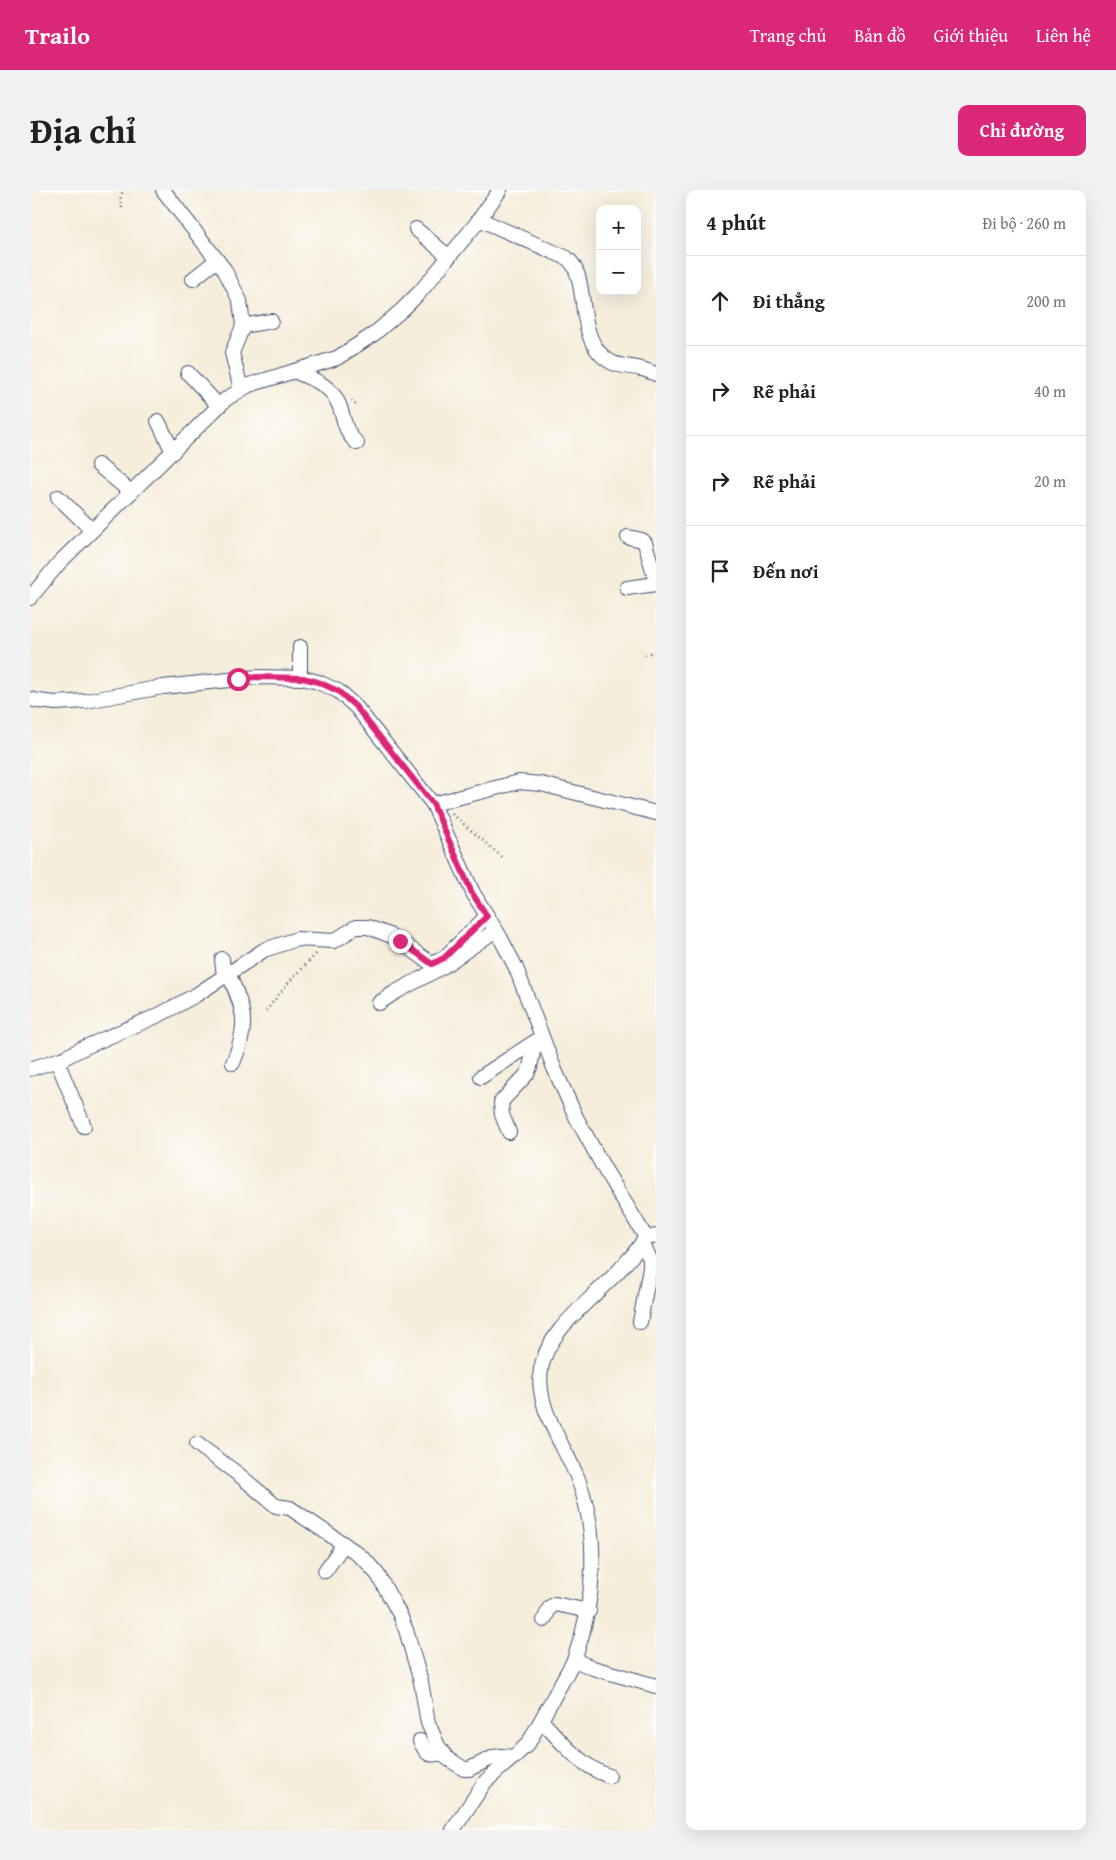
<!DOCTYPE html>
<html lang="vi">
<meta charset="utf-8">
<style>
:root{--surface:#fff;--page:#f2f2f2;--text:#202124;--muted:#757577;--line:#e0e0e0;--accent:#db2777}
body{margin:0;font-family:"Gentium Book Plus",serif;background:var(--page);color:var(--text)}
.controls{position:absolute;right:15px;top:15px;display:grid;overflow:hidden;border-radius:10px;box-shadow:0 5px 20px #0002}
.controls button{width:45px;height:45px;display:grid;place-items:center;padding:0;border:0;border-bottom:1px solid var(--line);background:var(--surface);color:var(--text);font:25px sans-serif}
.stop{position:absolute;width:15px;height:15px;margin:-11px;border:4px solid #db2777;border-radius:50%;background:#fff}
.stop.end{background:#db2777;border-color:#fff;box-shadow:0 1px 5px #0008}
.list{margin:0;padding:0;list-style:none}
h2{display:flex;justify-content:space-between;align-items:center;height:65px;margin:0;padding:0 20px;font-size:21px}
h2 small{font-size:16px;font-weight:400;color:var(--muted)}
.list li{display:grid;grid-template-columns:32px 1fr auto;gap:15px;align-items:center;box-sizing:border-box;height:90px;padding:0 20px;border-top:1px solid var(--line)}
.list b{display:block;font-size:19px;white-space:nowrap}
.list em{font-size:16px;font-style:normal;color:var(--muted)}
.icon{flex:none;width:28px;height:28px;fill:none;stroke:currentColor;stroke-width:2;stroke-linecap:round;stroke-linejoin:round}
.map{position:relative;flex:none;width:626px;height:1640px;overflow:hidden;border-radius:10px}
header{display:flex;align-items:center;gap:30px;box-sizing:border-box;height:70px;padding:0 25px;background:var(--accent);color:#fff}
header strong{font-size:24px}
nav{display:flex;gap:28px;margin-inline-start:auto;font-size:18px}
.intro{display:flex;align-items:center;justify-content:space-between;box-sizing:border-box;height:120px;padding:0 30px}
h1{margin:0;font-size:35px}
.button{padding:12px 22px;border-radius:10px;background:var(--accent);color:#fff;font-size:18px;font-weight:700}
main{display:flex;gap:30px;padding:0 30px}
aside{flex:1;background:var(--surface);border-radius:10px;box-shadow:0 5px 20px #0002}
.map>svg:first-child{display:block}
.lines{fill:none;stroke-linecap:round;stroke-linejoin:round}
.minor-casing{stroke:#3c4c71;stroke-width:16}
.path{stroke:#3c4c71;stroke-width:2.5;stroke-dasharray:1 4;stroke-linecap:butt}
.minor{stroke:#fff;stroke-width:14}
.route{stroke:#db2777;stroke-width:6}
</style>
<header>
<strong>Trailo</strong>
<nav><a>Trang chủ</a><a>Bản đồ</a><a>Giới thiệu</a><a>Liên hệ</a></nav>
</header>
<div class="intro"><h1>Địa chỉ</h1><a class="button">Chỉ đường</a></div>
<main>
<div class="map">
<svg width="626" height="1640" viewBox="0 0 626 1640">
<rect width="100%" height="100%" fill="#fdfcf7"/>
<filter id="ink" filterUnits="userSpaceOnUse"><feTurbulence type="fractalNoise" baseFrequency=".02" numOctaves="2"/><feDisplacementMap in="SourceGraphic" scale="10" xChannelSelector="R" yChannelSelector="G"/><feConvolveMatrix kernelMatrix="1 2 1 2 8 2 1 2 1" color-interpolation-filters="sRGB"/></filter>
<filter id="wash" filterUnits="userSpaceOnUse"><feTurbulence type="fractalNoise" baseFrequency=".0096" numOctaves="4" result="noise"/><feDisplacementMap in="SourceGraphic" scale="20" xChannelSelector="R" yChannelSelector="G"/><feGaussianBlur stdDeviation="1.12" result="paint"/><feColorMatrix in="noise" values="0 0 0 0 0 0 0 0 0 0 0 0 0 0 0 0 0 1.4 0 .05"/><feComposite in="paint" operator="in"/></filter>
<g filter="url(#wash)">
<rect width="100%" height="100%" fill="#f6edda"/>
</g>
<g filter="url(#ink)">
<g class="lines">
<g class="minor-casing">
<g id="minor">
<polyline points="133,0 194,79 210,111 213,136 202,163 211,199"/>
<path d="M449 29 537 68C562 87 542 151 581 172 590 177 601 176 611 179 616 180 621 182 626 184"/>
<polyline points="386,39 419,67"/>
<polyline points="163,89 187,70"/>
<polyline points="213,136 241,131"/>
<path d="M264 181C277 187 293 192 302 203 316 219 310 239 327 253"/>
<polyline points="158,183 189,216"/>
<polyline points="128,231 143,262"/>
<polyline points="68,275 101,302"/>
<polyline points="28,307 62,340"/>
<polyline points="598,347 612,350 615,353 626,391"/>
<polyline points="597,398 626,394"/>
<polyline points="0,408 29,373 196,209 219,195 307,168 344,144 373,119 390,102 446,34 470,0"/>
<polyline points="270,488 270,457"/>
<polyline points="0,509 8,511 26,513 56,511 133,497 227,487 273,488 288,492 308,501 326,517 403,614 489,592 511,594 626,623"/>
<polyline points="403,614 443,703 470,747 486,778 524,878 546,927 575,980 612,1041 617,1048 626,1046"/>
<polyline points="192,769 194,787"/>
<path d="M199 785C215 822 219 835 203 873"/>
<polyline points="349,813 364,803 414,776 466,740"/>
<polyline points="27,871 54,936"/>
<polyline points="0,879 34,868 53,858 129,825 166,805 234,760 267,749 304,751 326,737 338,737 364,747 402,774 414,768 457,726"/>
<polyline points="451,887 509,849"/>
<polyline points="479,942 472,925 471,912 497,884 500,877 505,852"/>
<polyline points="610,1132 620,1078 620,1069 612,1052"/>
<polyline points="167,1254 208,1284 246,1316 260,1318 324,1361 336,1371 348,1385 370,1425 376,1440 391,1492 398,1533 408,1556 417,1568 434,1579 439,1579 464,1567 471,1566 485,1567"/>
<polyline points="295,1381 314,1354"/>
<polyline points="514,1430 520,1417 525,1414 559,1421"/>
<polyline points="544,1470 563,1478 626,1496"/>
<path d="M512 1531C531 1552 552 1577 579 1586"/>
<path d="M390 1551C397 1564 397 1567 412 1563"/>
<path d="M423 1640 455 1592 498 1554 544 1470C565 1412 570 1347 548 1289 534 1254 505 1218 511 1179 517 1145 548 1121 571 1098 581 1089 591 1079 600 1068 606 1062 610 1054 617 1048"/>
</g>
</g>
<g class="path">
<polyline points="92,18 90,10 93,0"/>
<polyline points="322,210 327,217"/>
<polyline points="615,465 626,461"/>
<polyline points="422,624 472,667"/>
<polyline points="236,821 259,792 287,763"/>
</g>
<use href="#minor" class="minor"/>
</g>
</g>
<g class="lines" filter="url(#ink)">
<polyline class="route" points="208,489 227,487 273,488 288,492 308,501 326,517 403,614 442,703 457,726 414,768 402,774 370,751"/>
</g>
</svg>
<div class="controls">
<button>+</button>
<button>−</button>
</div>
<div class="stop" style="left:208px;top:489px"></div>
<div class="stop end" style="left:370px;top:751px"></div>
</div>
<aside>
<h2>4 phút<small>Đi bộ · 260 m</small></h2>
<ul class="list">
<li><svg class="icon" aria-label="ahead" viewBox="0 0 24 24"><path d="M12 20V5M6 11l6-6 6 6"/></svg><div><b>Đi thẳng</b></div><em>200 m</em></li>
<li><svg class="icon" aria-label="right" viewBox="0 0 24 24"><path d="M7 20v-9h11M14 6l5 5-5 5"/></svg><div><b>Rẽ phải</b></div><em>40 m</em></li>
<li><svg class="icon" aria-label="right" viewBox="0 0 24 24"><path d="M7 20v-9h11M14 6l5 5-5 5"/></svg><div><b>Rẽ phải</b></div><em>20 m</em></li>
<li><svg class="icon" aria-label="arrive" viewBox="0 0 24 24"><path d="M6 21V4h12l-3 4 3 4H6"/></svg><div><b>Đến nơi</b></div></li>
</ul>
</aside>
</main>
